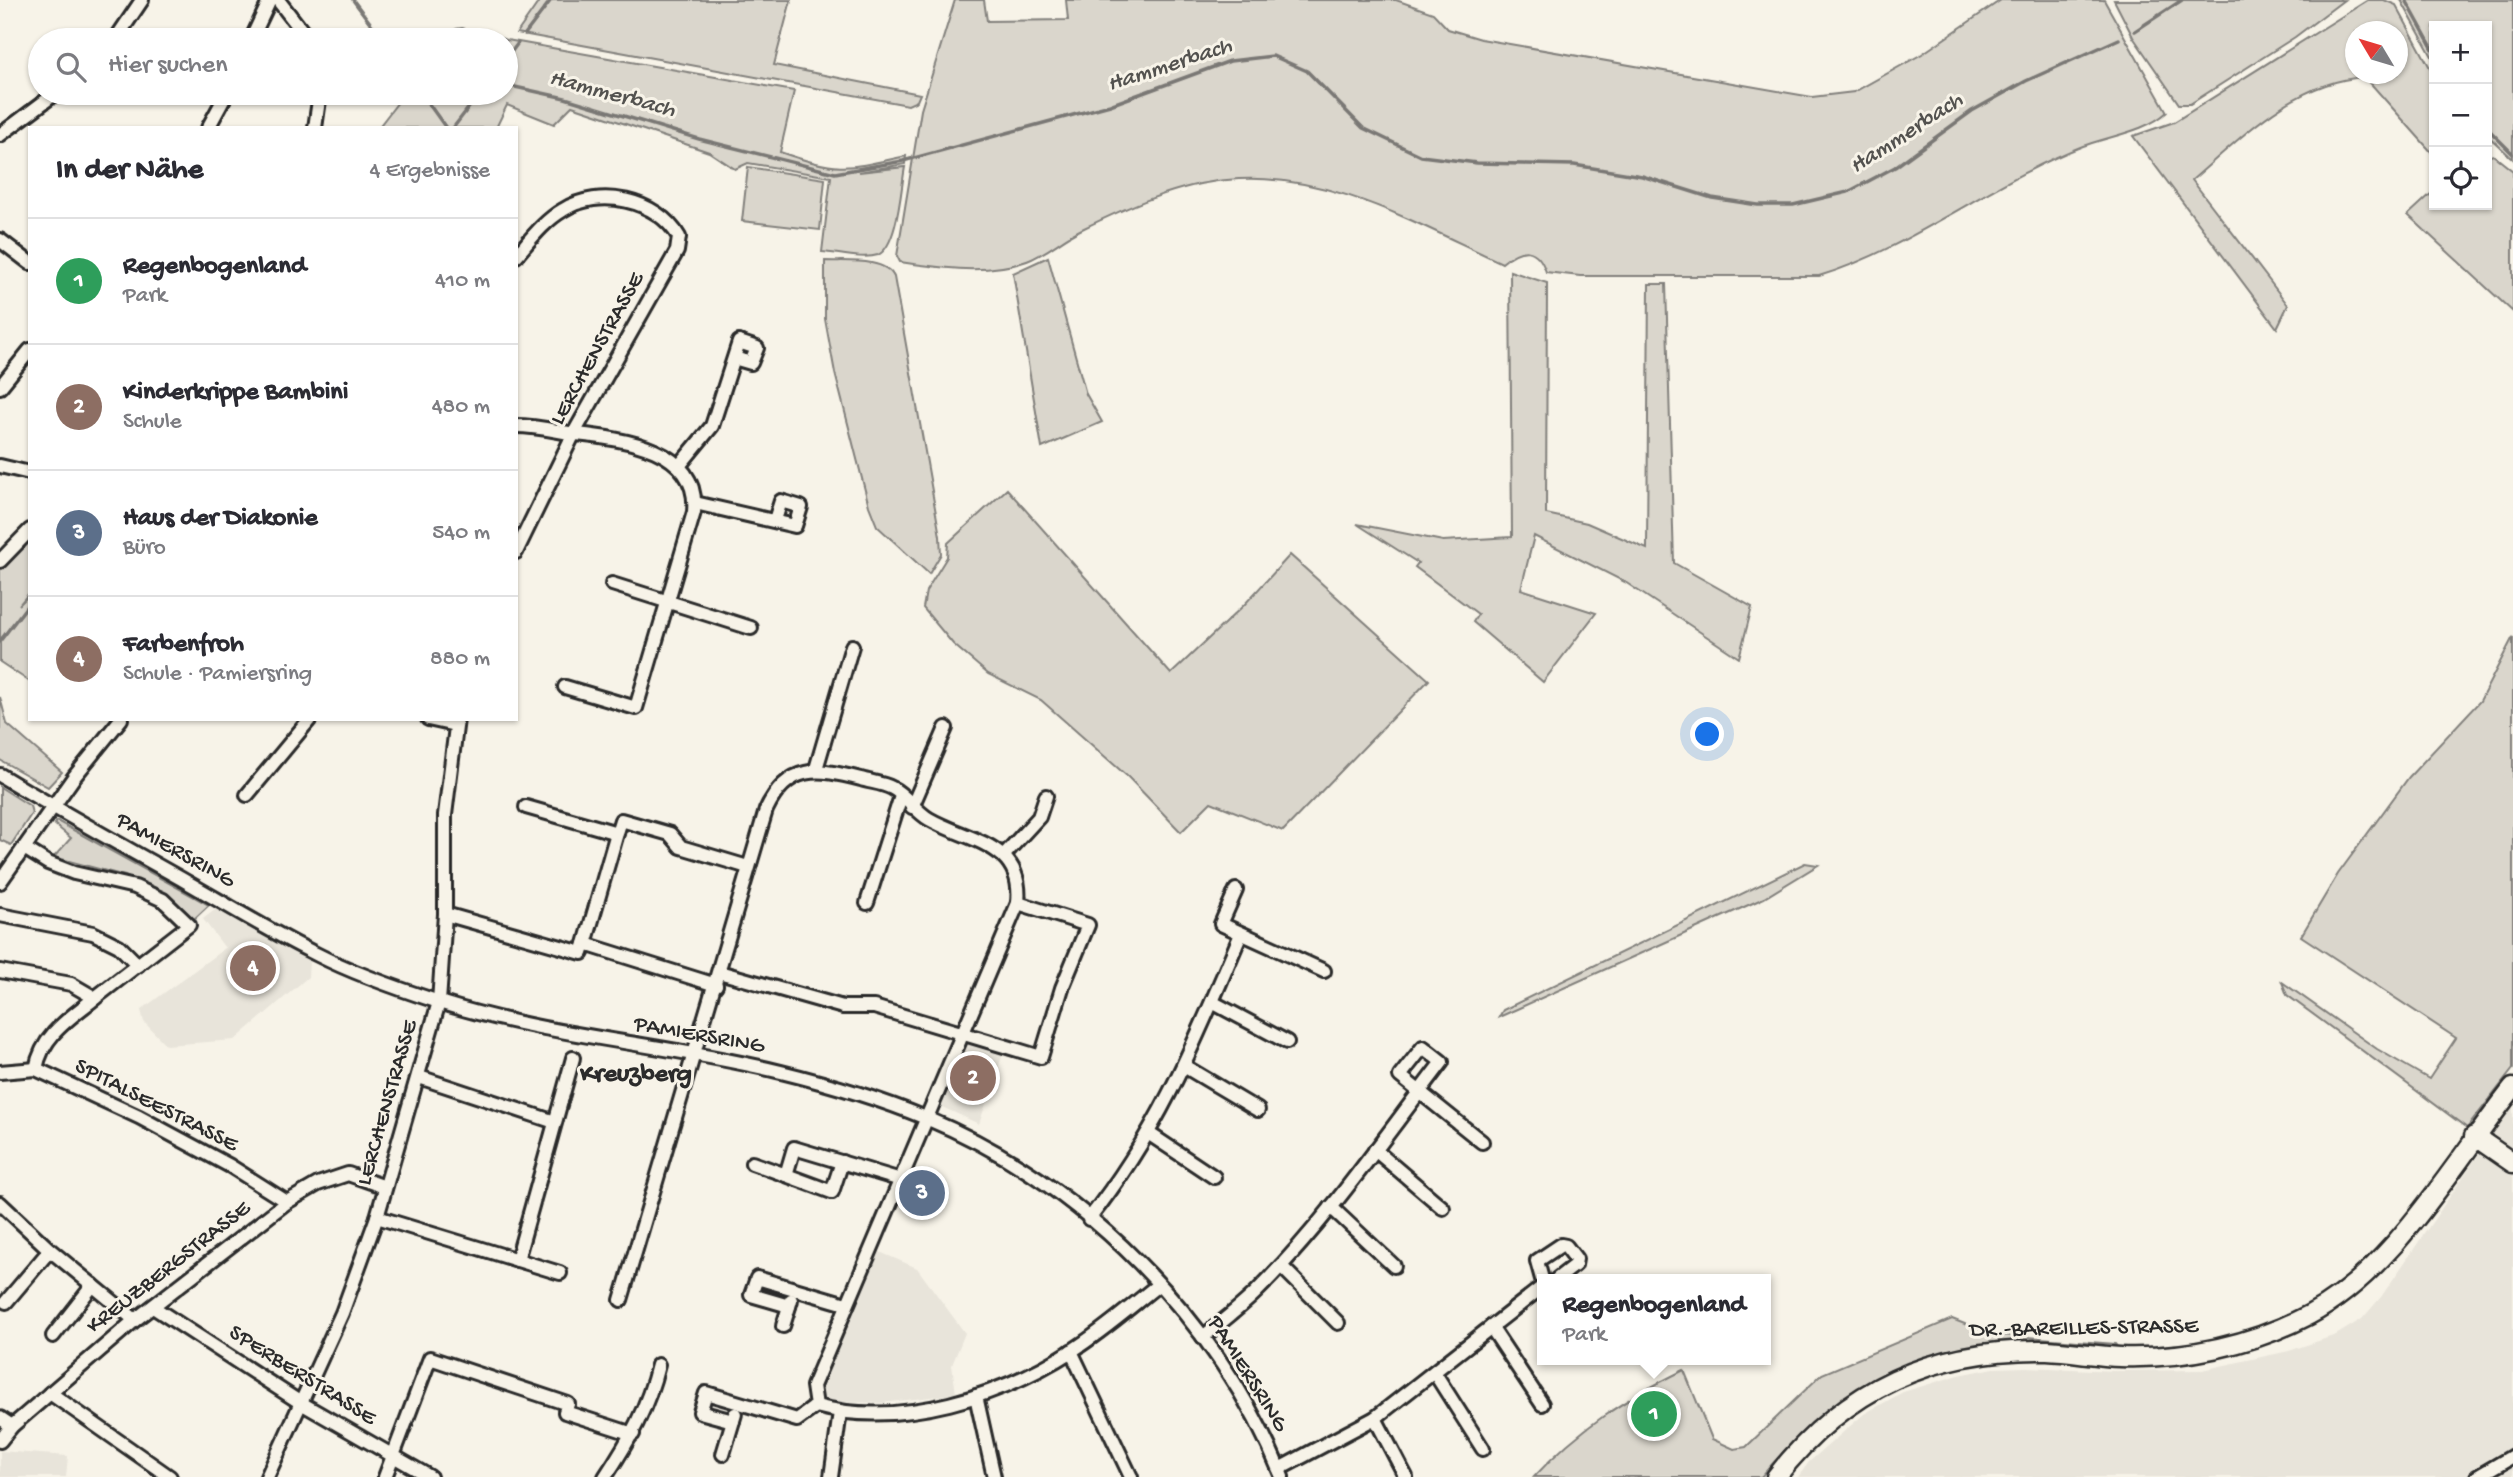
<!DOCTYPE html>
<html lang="de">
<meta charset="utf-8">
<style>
:root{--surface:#fff;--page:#f7f7f7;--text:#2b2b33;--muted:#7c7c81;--line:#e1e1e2;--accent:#ea580c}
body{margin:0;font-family:"Gochi Hand",sans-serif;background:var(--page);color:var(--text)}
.controls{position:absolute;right:21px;top:21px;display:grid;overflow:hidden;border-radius:0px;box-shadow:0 2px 5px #0004}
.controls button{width:63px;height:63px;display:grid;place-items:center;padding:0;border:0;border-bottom:2px solid var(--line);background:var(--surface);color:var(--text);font:35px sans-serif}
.compass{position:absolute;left:2345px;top:21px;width:63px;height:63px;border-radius:50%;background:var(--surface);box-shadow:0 2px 5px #0004;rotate:308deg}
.you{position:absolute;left:1708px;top:735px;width:24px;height:24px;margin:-18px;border:5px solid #fff;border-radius:50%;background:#1a73e8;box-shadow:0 0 0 10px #1a73e833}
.badge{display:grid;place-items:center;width:46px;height:46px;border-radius:50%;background:var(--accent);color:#fff;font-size:23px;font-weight:700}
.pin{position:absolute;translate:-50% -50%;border:4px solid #fff;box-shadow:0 2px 7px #0006}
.popup{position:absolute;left:1537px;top:1274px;width:234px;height:91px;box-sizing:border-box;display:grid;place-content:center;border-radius:0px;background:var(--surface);filter:drop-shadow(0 2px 5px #0005);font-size:23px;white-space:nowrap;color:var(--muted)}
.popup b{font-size:26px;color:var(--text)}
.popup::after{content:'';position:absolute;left:50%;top:100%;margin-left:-14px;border:14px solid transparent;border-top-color:var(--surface)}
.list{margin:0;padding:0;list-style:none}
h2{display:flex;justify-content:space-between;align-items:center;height:91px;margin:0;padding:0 28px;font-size:30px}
h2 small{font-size:23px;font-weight:400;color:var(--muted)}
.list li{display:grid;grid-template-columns:46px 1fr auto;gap:21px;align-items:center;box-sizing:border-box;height:126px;padding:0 28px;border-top:2px solid var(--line)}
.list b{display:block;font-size:26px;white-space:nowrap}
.list p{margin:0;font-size:23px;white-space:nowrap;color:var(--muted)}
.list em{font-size:23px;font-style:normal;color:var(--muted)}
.icon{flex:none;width:38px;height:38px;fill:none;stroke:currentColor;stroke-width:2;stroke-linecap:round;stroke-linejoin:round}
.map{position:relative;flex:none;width:2513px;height:1477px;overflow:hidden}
.search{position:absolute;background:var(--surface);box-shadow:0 2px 5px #0004;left:28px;top:28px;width:490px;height:77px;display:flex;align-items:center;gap:18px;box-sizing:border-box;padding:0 24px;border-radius:38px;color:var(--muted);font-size:26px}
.panel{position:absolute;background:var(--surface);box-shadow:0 2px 5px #0004;left:28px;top:126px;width:490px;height:595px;border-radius:0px}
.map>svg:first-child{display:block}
.built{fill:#e8e4da}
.green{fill:#dad6cc;stroke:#82807c;stroke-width:2;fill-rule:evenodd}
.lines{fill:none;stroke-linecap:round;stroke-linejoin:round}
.stream{stroke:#7a7874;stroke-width:3.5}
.street-casing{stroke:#2b2b2b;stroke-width:18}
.secondary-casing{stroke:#2b2b2b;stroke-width:23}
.street{stroke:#f7f3e8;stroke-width:12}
.secondary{stroke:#f7f3e8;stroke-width:18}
.labels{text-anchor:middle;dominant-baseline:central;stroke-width:6;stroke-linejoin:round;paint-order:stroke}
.street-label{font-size:23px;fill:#2b2b2b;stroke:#f7f3e8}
.water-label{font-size:24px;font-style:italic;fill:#53524f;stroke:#f7f3e8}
.quarter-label{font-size:26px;font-weight:bold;fill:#2b2b2b;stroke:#f7f3e8}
</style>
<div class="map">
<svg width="2513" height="1477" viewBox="0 0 2513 1477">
<rect width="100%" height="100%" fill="#f7f3e8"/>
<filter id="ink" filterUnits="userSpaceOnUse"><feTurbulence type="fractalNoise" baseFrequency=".0143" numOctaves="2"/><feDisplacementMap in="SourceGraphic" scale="14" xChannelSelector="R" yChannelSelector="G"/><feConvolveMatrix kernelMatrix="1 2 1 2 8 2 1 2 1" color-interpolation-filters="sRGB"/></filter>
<g filter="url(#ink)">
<g class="built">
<polygon points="216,909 309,959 308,977 235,1040 166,1045 144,1022 141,1010 225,948 203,919"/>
<polygon points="967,1040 1004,1051 979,1124 940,1106"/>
<polygon points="2513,1104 2513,1477 1798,1477 1809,1462 1864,1414 1903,1392 1959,1375 1994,1368 2027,1367 2115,1371 2202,1370 2289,1351 2336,1335 2362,1319 2381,1297"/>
<polygon points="875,1250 917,1268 965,1333 952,1365 956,1394 882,1403 834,1402 822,1397 818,1383"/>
<polygon points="0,1451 68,1456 66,1477 0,1477"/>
</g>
<g class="green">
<polygon points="540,0 791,0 774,65 920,94 917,101 908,105 517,33"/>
<path d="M955 0H984L987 21 1068 20 1066 0H1396L1433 13 1448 29 1481 39 1812 97 1854 92 1922 54 2001 0H2104L2167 112C2147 131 2110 136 2083 146 1994 180 1910 249 1819 276H1580L1546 272C1537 245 1521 247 1502 263 1415 223 1325 170 1227 180 1178 184 1125 208 1082 229 1063 238 1046 254 1027 261 987 275 941 268 900 262L897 256 921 110Z"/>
<polygon points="2114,0 2344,0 2295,37 2190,104 2179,104 2133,37"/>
<path d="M2368 0H2384L2396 5 2434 75V155L2365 77C2295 81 2242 137 2192 180L2288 305 2277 328 2133 136 2174 122ZM2356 32H2398V74H2356Z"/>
<polygon points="2401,0 2513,0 2513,159 2487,135 2487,26 2434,26 2434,60"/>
<path d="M462 28 507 40 794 91 780 152C839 173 847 169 906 156L905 164 859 172 905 167C901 187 898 246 878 255 863 260 838 253 822 252L831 177 748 163 735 169 709 152 572 106 554 124 507 105 496 128H378L405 93H506V40H447L456 29Z"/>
<polygon points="2493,155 2513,171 2513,312 2408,215 2434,191 2434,205 2487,205 2487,157"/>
<polygon points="748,167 825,179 820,230 742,221"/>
<polygon points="1048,257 1086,394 1102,422 1042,448 1013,273"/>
<path d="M825 261C845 262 885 257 894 277L940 536 941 554 929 574 877 526 869 506 835 373 825 319Z"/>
<polygon points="1510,271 1547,283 1546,514 1587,523 1647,549 1649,284 1666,284 1674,563 1752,607 1739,658 1625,582 1534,536 1521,589 1596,613 1543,682 1473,622 1478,614 1415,567 1418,563 1357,524 1443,541 1512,537"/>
<polygon points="1007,489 1171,674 1244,605 1290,555 1429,680 1283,831 1211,802 1181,832 1128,777 1041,700 988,674 953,644 923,608 926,591 947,557 948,543"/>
<polygon points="30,533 30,592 19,605 30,594 30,682 0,662 0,564"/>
<polygon points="2513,637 2513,1069 2467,1128 2287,995 2282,982 2377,1049 2429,1079 2456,1038 2301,936 2338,874 2409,777 2480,701"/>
<polygon points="0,697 7,724 62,772 48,787 0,760"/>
<polygon points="0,787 30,806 32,813 11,845 0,840"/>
<polygon points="57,821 209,905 192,921 143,885 125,876 54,857 71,838 54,824"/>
<polygon points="1805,863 1818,865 1764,898 1499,1017 1503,1010"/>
<path d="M1952 1319 1990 1334 2115 1344 2118 1348C2081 1346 2042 1341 2006 1343 1906 1348 1824 1401 1761 1477H1534C1579 1428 1625 1399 1684 1370L1712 1439 1734 1449 1746 1447 1822 1374Z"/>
</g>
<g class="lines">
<g class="stream">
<polyline points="353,0 383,40"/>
<polyline points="2406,0 2434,51"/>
<polyline points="2135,31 2182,0"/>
<polyline points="525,34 551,0"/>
<polyline points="506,59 518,43"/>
<polyline points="506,85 565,98 699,139 835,173 903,161 1110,105 1230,61 1273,56 1307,71 1363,128 1421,156 1477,163 1574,165 1642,176 1712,198 1758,205 1793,205 1848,192 1895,167 1972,111 2026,81 2119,39"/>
<polyline points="421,93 446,128"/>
<polyline points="453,128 480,93"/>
<polyline points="2487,128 2513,154"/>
<polyline points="0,641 30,602"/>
</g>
<g class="street-casing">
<g id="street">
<polyline points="278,0 309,40"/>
<polyline points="115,40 142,0"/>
<polyline points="251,40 270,0"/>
<polyline points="208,128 227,93"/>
<polyline points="315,128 320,93"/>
<polyline points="0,135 56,93"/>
<polyline points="0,240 30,263"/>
<path d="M516 256C530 240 544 221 563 210 599 187 657 199 679 237L677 251 574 433 516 552"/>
<polyline points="0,387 30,350"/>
<path d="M516 426C537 426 556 431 576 434 623 439 700 448 694 512L636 708 565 687"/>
<polyline points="0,466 30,473"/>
<polyline points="679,466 712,426 739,342 757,348 751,363 734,358"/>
<polyline points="695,503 795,526 801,507 781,501 775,520"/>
<polyline points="0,561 30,530"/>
<polyline points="612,584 751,628"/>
<polyline points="428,719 455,725"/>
<polyline points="816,769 852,646"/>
<path d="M0 775C61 812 123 846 185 881 229 906 273 933 318 955 355 974 399 989 439 1002 550 1037 668 1044 781 1072 830 1084 880 1099 926 1118 1083 1183 1219 1320 1282 1477"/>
<polyline points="247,795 310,719"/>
<polyline points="526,807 617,833 621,820 670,834 681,847 748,867"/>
<polyline points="912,807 946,728"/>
<polyline points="1004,855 1039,817 1046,796"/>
<polyline points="0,882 74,777 121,719"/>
<polyline points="1236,890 1221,924 1324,971"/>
<polyline points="867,903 901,796"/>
<polyline points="445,914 582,953 585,944 716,985"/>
<polyline points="0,915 93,933 119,946 138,965"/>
<polyline points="585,944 617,833"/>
<polyline points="0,971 71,984 95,998 189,925 163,900 135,887 74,873 48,863 24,848"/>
<polyline points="719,972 843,1007 874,1007 1041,1057 1062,988 1088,925 1018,903"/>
<polyline points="1212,1002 1287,1042"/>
<polyline points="1184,1066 1258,1110"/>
<path d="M36 1069C42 1035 70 1018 95 998"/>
<polyline points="0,1072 36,1069 139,1117 230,1166 287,1202"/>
<polyline points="419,1077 555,1122"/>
<polyline points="1148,1133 1214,1177"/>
<polyline points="1375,1150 1443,1208"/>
<polyline points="752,1163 786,1175 794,1148 901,1180"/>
<polyline points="786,1175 832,1192 842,1162"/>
<polyline points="0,1203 50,1250 135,1320"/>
<polyline points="1331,1207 1394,1266"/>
<polyline points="377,1217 560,1273"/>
<path d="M1089 1219C1161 1128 1196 1039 1241 934"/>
<polyline points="517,1260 573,1058"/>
<polyline points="1281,1266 1338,1323"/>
<polyline points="1542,1279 1537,1261 1561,1245 1566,1246 1576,1259 1575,1265 1557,1279"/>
<path d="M621 1300 766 810C788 763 818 768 861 779 870 782 883 783 892 788 906 795 915 811 929 819 969 842 1024 843 1018 903L813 1386 816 1406C900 1429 1002 1396 1073 1350 1103 1331 1130 1307 1158 1285"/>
<polyline points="6,1302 50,1250"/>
<polyline points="789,1306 751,1295 757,1278 846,1304"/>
<polyline points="153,1307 301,1403 430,1477"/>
<polyline points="783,1326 791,1300"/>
<polyline points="1491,1327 1542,1404"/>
<polyline points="53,1336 93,1285"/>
<path d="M1203 1337C1221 1322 1240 1308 1256 1292 1326 1222 1382 1140 1442 1062L1423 1047 1400 1076 1482 1142"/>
<polyline points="1071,1351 1131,1477"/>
<polyline points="1434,1372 1483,1449"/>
<polyline points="50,1393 170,1477"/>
<polyline points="976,1396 994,1477"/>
<polyline points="0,1418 12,1426"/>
<polyline points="1375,1418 1406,1477"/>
<polyline points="733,1421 700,1412 706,1393 797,1420 816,1406"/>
<polyline points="0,1441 12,1426 135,1320 287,1202 318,1184 348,1174 385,1187"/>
<polyline points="723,1454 735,1414"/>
<polyline points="1279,1469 1375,1418 1542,1287"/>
<polyline points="267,1477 342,1313 377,1217 439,1002 445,914 445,815 457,719"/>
<polyline points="385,1477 430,1358 568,1404 565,1412 633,1434"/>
<path d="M605 1477C629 1441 648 1407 658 1365"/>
<polyline points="831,1477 840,1412"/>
<polyline points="2477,1477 2513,1456"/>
</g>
</g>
<g class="secondary-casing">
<g id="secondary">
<polyline points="2474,1136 2513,1163"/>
<path d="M1776 1477C1845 1388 1934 1348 2047 1350 2071 1351 2096 1356 2120 1357 2187 1359 2249 1346 2309 1315 2394 1270 2454 1162 2513 1088"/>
</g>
</g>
<use href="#street" class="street"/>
<use href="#secondary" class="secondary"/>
</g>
</g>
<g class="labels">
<g class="street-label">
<text transform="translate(598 349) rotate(-61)">LERCHENSTRASSE</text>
<text transform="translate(175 851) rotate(29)">PAMIERSRING</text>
<text transform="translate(699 1036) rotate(10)">PAMIERSRING</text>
<text transform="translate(388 1103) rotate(-74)">LERCHENSTRASSE</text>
<text transform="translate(156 1106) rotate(27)">SPITALSEESTRASSE</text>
<text transform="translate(169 1268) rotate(-38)">KREUZBERGSTRASSE</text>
<text transform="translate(2084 1329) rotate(-1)">DR.-BAREILLES-STRASSE</text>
<text transform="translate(1247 1374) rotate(58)">PAMIERSRING</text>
<text transform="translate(302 1376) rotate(32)">SPERBERSTRASSE</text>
</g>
<g class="water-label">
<text transform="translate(1170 66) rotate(-18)">Hammerbach</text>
<text transform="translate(612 95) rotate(15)">Hammerbach</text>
<text transform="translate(1907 134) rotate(-33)">Hammerbach</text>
</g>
<g class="quarter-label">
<text x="636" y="1075">Kreuzberg</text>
</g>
</g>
</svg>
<div class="controls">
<button>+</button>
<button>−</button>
<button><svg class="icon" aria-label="locate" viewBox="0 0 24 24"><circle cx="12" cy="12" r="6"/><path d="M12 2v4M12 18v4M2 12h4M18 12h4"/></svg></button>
</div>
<svg class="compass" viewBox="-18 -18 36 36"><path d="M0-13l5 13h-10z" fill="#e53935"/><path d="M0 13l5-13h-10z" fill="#7c7c81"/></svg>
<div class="you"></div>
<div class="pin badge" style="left:1654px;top:1414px;background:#2e9e5b">1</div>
<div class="popup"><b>Regenbogenland</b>Park</div>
<div class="pin badge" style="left:973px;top:1078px;background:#8d6e63">2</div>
<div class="pin badge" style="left:922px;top:1193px;background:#5c6f8a">3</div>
<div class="pin badge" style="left:253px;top:968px;background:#8d6e63">4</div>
<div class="search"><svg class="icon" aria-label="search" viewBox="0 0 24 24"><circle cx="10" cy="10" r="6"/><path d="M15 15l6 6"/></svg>Hier suchen</div>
<section class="panel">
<h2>In der Nähe<small>4 Ergebnisse</small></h2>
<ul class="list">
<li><span class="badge" style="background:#2e9e5b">1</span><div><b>Regenbogenland</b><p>Park</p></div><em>410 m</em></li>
<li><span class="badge" style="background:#8d6e63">2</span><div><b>Kinderkrippe Bambini</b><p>Schule</p></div><em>480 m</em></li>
<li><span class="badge" style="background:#5c6f8a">3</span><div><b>Haus der Diakonie</b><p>Büro</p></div><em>540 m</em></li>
<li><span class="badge" style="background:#8d6e63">4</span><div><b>Farbenfroh</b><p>Schule · Pamiersring</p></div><em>880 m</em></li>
</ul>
</section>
</div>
